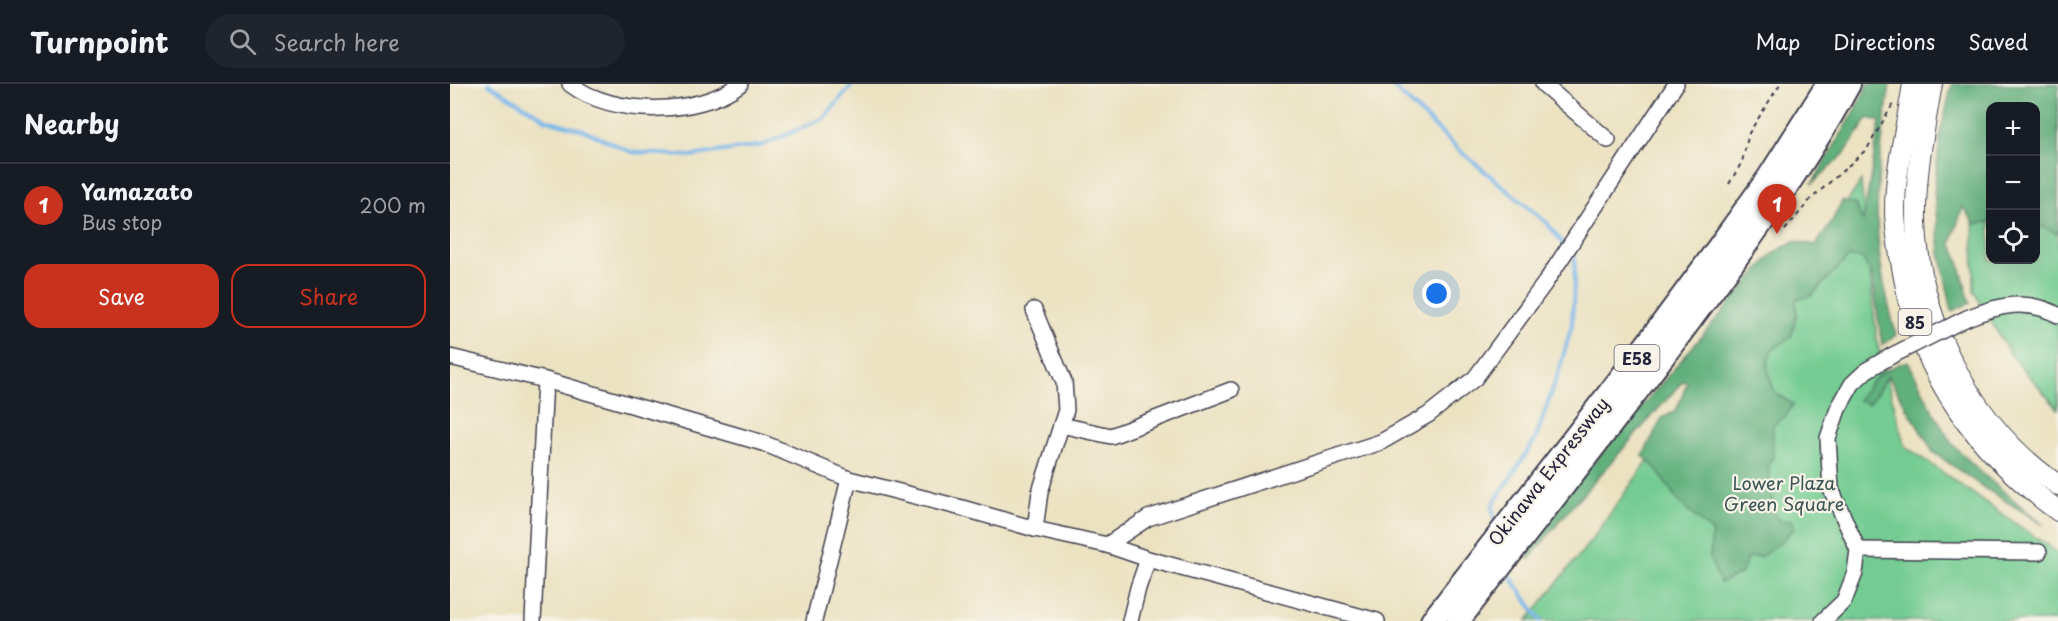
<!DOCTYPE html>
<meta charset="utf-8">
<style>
:root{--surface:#171b24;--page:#20242c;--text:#f1f3f6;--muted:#9ea1a6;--line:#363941;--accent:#c8321e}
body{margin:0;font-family:"Playpen Sans",sans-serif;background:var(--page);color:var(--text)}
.controls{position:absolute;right:18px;top:18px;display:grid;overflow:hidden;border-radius:12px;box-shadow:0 6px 24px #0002}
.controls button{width:54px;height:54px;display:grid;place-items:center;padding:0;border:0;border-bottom:2px solid var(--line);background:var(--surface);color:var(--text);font:30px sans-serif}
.you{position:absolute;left:987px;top:210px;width:21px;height:21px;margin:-15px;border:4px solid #fff;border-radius:50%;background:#1a73e8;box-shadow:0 0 0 9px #1a73e833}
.badge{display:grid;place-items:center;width:39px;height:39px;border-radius:50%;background:var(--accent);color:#fff;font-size:20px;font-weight:700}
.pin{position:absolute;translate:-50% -50px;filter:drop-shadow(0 2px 3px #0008)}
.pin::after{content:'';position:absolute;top:32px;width:21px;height:18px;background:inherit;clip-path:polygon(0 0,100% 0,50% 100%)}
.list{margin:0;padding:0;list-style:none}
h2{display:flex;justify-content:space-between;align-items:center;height:78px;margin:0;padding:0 24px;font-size:26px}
h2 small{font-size:20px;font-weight:400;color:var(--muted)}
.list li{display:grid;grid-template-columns:39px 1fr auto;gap:18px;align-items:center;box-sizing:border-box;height:84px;padding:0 24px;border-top:2px solid var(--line)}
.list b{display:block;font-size:22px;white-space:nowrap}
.list p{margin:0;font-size:20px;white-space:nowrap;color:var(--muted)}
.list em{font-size:20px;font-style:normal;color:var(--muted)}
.actions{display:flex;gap:12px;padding:18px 24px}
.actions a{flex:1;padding:14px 0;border:2px solid var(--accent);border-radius:18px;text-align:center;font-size:21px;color:var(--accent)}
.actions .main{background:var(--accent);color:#fff}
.icon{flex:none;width:33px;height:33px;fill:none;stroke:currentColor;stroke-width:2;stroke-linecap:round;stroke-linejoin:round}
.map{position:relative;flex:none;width:1608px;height:537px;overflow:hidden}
header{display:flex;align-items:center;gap:36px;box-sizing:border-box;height:84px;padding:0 30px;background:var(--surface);border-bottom:2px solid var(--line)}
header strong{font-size:28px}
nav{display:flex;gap:33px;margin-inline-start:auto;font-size:21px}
.search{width:420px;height:54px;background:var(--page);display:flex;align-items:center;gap:15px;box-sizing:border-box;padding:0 21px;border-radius:33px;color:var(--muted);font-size:22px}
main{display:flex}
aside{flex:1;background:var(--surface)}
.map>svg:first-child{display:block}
.green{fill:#75cc92;stroke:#4c7766;stroke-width:1.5;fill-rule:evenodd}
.forest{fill:#60b07c;stroke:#41695c;stroke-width:1.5}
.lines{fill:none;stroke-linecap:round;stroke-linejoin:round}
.stream{stroke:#76b5ea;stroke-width:4}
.minor-casing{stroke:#403f4f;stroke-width:18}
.major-casing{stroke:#403f4f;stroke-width:22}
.highway-casing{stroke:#403f4f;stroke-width:26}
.path{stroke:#403f4f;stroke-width:2;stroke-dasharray:4.5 4.5;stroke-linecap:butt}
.minor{stroke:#fff;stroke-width:15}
.major{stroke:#fff;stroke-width:20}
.highway{stroke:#fff;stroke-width:22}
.minor-bridge-casing{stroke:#403f4f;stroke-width:18;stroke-linecap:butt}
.minor-bridge{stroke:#fff;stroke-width:15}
.labels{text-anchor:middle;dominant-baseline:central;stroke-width:4.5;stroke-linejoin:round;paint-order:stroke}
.shield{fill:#f7f3e8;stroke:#62616f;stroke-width:1.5}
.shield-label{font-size:16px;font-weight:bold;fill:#22223b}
.street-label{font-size:18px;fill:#22223b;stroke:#f7f3e8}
.park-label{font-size:18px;fill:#3b5555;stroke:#f7f3e8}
</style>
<header>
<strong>Turnpoint</strong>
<div class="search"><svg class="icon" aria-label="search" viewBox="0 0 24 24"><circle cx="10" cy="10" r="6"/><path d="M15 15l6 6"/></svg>Search here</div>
<nav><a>Map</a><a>Directions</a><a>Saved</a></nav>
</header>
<main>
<aside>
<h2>Nearby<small></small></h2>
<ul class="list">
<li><span class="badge">1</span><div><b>Yamazato</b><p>Bus stop</p></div><em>200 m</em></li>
</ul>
<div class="actions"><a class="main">Save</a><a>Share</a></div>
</aside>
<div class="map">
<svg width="1608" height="537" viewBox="0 0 1608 537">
<rect width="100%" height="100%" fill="#f7f3e8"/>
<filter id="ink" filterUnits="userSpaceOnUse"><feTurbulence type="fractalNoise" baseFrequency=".0167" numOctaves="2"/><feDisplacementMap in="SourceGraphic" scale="12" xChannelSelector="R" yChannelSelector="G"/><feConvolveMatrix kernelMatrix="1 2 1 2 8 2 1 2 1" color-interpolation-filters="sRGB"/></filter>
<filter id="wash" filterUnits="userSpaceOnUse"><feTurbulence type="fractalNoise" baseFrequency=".008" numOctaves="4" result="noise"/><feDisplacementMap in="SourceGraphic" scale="24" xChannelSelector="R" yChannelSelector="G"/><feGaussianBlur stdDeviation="1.35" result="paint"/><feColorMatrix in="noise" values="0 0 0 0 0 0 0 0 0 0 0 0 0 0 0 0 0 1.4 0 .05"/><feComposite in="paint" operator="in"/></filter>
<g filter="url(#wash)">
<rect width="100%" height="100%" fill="#ebe2c1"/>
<g class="green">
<path d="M1542 0H1608V325L1560 270 1524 208 1523 119ZM1540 22H1586V176H1540Z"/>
<polygon points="1411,97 1427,258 1455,362 1608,469 1608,537 1077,537 1143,454 1233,327 1353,186"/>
</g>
<g class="forest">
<path d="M1418 0H1440C1431 61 1421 127 1432 188 1435 209 1441 230 1446 251L1432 261 1422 192 1412 174 1399 173 1361 212 1346 215 1347 230 1341 253 1321 267 1317 283 1325 309 1343 320 1337 331 1323 341V373L1318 381 1325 431 1331 437 1341 436 1345 443 1332 457 1312 472 1297 474 1292 489 1270 499 1260 475 1262 448 1230 419 1206 385 1193 371 1212 334 1226 327 1237 299 1233 297 1119 426 1079 475 1076 470 1117 410 1322 170 1344 157 1366 161 1380 141 1392 117 1405 120 1413 137 1430 37 1418 34 1395 69 1362 100 1405 27Z"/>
<polygon points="1502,0 1608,0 1608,150 1586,140 1586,22 1540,22 1540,138 1525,140 1513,123 1501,159 1508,174 1520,219 1502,227 1490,169 1484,107 1491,45"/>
<path d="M1458 277 1483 327 1502 360 1534 391 1594 441 1530 401 1483 368 1438 292 1419 320 1408 316C1425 292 1430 286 1458 277Z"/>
</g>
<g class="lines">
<g class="stream">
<polyline points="39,0 97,36 133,46 181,68 241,72 313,61 374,34 403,0"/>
<polyline points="940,0 1009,66 1097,139 1115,162"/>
<polyline points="1045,437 1042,422 1085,356 1109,287 1122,241 1125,175 1120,168"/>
<polyline points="1058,489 1091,537"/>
</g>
</g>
</g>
<g filter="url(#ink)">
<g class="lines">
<g class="minor-casing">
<g id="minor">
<path d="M120 0C162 33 248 32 290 0"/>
<polyline points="1093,0 1158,56"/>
<polyline points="584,226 614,298 616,326 590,408 585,445"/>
<path d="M1517 234C1549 221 1576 214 1608 231"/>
<polyline points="0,273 95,296 313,359 399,395 512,424 585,445 657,461 698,475 927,537"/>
<polyline points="611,341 661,352 781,306"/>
<polyline points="657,461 698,434 931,358 978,331 1025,294 1095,199 1226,0"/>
<polyline points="1408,466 1589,468"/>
<polyline points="83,537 95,296"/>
<polyline points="364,537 399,395"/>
<polyline points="680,537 688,504 698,475"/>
<polyline points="1373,537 1394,517 1405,489 1408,466 1381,405 1378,354 1388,325 1402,300 1417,286 1441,272"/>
</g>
</g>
<g class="major-casing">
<g id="major">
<path d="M1463 0C1457 42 1445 83 1445 126 1445 149 1450 171 1454 194 1473 294 1527 367 1608 427"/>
<path d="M1482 0C1475 40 1467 81 1466 122 1464 230 1519 340 1608 401"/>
</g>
</g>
<g class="highway-casing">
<g id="highway">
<polyline points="982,537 1191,268 1260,175 1319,93 1378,0"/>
<path d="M1008 537C1086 436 1166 337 1242 234 1298 159 1354 83 1399 0"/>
</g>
</g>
<g class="path">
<polyline points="1279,100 1292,78 1299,49 1330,0"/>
<polyline points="1335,146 1361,115 1417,65 1443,20"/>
</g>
<use href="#minor" class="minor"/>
<use href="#major" class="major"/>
<use href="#highway" class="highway"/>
<g class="minor-bridge-casing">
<polyline id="minor-bridge" points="1441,272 1517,234"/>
</g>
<use href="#minor-bridge" class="minor-bridge"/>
</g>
</g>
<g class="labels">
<g class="shield">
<rect x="1448.5" y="225" width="33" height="26" rx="4.5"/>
<rect x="1164.5" y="261" width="45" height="26" rx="4.5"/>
</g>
<g class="shield-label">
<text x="1465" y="238">85</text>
<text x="1187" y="274">E58</text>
</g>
<g class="street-label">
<text transform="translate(1098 387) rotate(-52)">Okinawa Expressway</text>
</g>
<g class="park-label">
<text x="1334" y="398">Lower Plaza<tspan x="1334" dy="21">Green Square</tspan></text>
</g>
</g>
</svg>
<div class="controls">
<button>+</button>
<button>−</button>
<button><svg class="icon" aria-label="locate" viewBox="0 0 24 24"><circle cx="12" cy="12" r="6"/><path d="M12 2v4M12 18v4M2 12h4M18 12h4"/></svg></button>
</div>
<div class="you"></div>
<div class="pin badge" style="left:1327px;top:150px">1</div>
</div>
</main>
